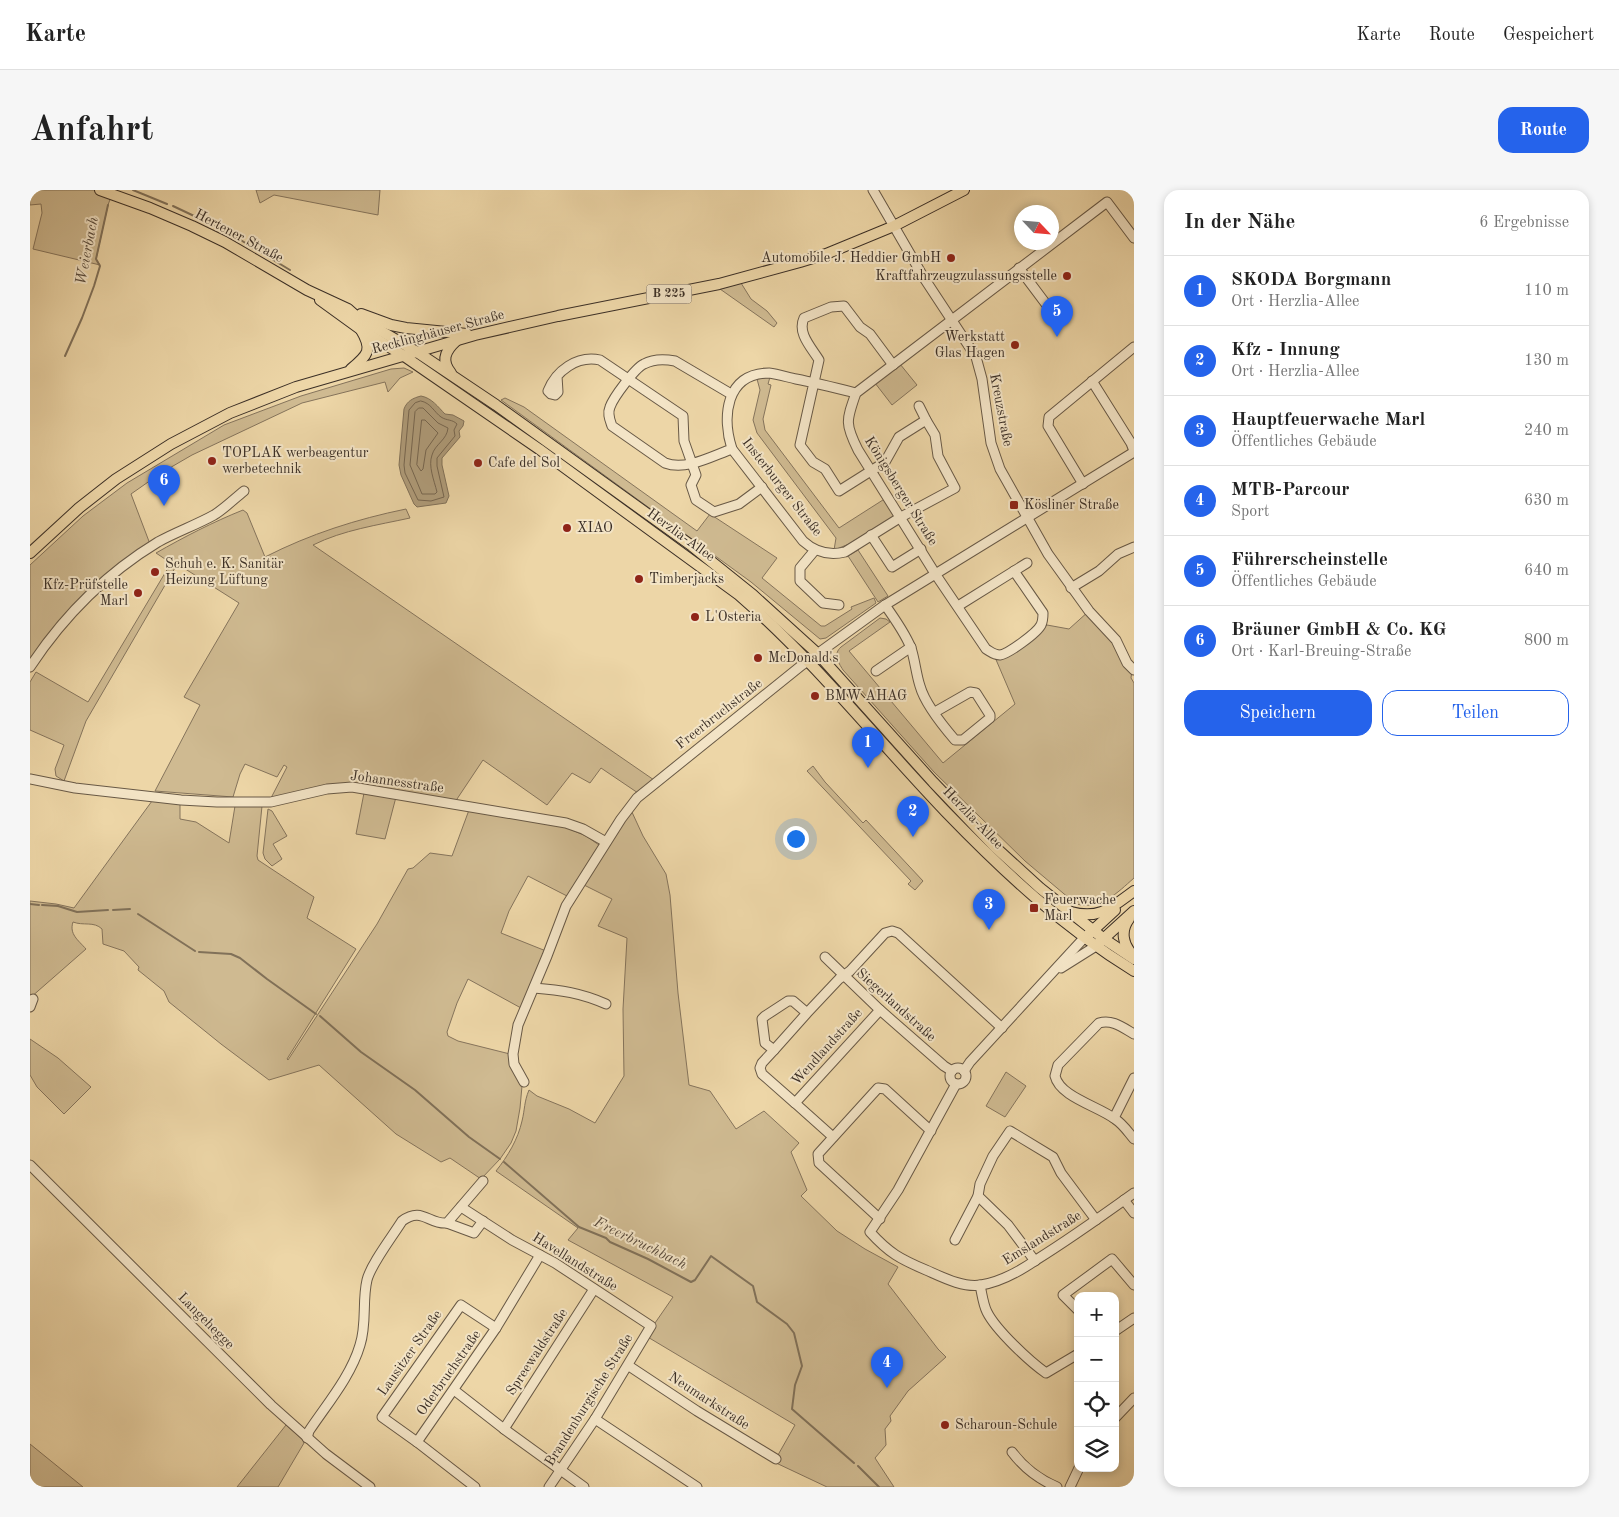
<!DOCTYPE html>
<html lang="de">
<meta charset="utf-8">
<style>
:root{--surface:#fff;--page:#f6f6f6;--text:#222;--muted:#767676;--line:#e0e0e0;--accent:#2563eb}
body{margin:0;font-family:"Old Standard TT",serif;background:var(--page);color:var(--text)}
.controls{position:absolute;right:15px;bottom:15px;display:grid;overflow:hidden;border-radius:10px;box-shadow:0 2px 8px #0003}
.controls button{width:45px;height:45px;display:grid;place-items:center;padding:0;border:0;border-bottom:1px solid var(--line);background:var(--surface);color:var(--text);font:25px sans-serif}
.compass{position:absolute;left:984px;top:15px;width:45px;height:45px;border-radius:50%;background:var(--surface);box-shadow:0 2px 8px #0003;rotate:116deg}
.you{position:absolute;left:765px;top:648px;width:18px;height:18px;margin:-12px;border:4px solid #fff;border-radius:50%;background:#1a73e8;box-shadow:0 0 0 8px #1a73e833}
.badge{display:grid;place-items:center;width:32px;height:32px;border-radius:50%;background:var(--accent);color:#fff;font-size:16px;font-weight:700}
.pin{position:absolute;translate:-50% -41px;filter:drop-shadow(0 1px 2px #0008)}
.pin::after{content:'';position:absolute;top:26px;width:18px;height:15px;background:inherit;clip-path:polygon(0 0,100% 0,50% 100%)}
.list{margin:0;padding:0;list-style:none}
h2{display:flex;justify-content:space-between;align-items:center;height:65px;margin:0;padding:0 20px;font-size:21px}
h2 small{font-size:16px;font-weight:400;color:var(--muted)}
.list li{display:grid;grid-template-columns:32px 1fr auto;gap:15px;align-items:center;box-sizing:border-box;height:70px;padding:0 20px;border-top:1px solid var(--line)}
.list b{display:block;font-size:19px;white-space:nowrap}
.list p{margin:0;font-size:16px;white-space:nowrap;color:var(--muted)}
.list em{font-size:16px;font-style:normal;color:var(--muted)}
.actions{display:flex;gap:10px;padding:15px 20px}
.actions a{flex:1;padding:11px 0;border:1px solid var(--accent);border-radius:15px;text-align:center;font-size:18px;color:var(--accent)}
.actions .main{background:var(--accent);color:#fff}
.icon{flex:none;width:28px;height:28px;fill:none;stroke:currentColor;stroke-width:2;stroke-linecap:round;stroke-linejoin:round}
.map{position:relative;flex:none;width:1104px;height:1297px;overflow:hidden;border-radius:15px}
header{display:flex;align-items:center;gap:30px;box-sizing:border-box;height:70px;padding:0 25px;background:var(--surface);border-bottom:1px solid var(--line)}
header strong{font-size:24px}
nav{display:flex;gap:28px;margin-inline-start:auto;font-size:18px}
.intro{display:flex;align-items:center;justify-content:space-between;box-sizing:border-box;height:120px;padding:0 30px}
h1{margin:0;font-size:35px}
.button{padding:12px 22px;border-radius:15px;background:var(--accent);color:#fff;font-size:18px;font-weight:700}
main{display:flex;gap:30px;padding:0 30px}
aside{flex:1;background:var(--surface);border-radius:15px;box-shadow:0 2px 8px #0003}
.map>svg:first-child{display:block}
.green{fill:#cfba91;stroke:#85745c}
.water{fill:#b09d7b;stroke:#817159}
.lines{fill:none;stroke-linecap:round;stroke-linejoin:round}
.shore{stroke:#766650;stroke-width:1}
.stream{stroke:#817159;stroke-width:2}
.minor-casing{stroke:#685946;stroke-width:11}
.major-casing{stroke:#3b2f26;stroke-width:12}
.minor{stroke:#f3e4c6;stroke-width:9}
.major{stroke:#edd6a7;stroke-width:10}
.poi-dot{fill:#8f2418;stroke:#f3e4c6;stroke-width:2}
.labels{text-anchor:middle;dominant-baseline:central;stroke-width:4;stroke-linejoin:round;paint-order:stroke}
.shield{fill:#f3e4c6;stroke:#726556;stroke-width:1}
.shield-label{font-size:12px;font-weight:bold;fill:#3b2f26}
.street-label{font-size:14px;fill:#3b2f26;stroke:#f3e4c6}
.poi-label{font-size:14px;fill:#3b2f26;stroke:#f3e4c6;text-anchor:start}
.water-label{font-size:15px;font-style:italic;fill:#584a3b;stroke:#f3e4c6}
</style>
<header>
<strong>Karte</strong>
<nav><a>Karte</a><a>Route</a><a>Gespeichert</a></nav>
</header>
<div class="intro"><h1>Anfahrt</h1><a class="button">Route</a></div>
<main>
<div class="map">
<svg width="1104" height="1297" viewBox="0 0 1104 1297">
<rect width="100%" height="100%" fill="#edd6a7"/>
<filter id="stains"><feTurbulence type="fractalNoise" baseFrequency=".004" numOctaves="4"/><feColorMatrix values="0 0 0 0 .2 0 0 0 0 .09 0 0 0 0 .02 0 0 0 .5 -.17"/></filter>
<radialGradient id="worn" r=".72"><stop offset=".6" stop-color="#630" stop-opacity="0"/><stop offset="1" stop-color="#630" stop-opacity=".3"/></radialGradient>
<g class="green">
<polygon points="0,0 70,0 82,4 78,15 66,69 70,75 3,59 12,23 11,14 0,15"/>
<polygon points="226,0 350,0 348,25 244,5 230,13"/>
<polygon points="711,93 721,109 737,121 747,133 744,137 690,99"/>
<polygon points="870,174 887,195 862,215 845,193"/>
<path d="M374 178 383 182 370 188 358 202 355 192 272 213 162 265 131 283 101 304 120 354C101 369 79 382 61 398 37 419 17 444 0 470V375L53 326 97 293 194 235 271 206 361 179Z"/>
<polygon points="740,187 738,194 741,195 733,229 735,240 809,338 856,308 867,324 819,354 804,360 806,348 727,243 723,230 730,200 727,189"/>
<polygon points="475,208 494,217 667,341 680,324 747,368 732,388 791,436 795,436 822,419 821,417 844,408 846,413 796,448 790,449 721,392 471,210"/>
<path d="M454 214C545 275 634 340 721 407L453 215Z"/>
<path d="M376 319 380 328C348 335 313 340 283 355L624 590 608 603 571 578 560 593 542 583 517 615 453 570 425 612 321 595 241 608 257 577 254 575 247 587 215 574 210 584 203 607 125 601 170 515 154 507 209 413 149 375 145 378 56 531 34 591 26 586 25 579 34 555 0 540V492L6 482 58 512 141 373 126 363C154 347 183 332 213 320L217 323 235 367C280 344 327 329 376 319Z"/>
<polygon points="828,360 858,406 848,412 818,366"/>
<path d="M1059 421 1086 450 1102 480 1101 488 1104 493V688C1087 703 1071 720 1046 714L995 671 904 582 813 480C808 472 803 464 811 457L850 428 856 429 860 432 819 461 913 573 985 514 964 465H973L1010 438 1017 435 1039 439Z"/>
<polygon points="783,576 795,592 833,633 836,630 893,691 885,700 878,694 881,691 777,581"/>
<polygon points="334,603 366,607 355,649 326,644"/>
<path d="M122 611 150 614V629L166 632 199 653 205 616H232L227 666 228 670 284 707 277 728 326 759 257 869 258 870 347 734 378 679 383 678 400 663 422 666 439 620 535 637 556 646 569 655 537 706 498 686 479 721 471 743 516 761 491 818 438 789 427 813 417 842 418 846 428 851 480 864 492 896 490 918 486 941 481 953 470 969 451 989 420 968 411 972 366 944 289 875 239 890 191 854 139 812 134 801 108 780 109 777 94 761 73 754 72 739C64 731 53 736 43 732 39 744 48 750 56 759L0 808V711L26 714 44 718Z"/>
<polygon points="238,619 242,621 257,646 243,654 252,669 242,676 235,669 233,663"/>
<path d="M601 620 613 646 636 684 640 705 648 803 659 895 680 901 706 939 734 921 769 953 761 962 777 1000 771 1006 807 1041 835 1059 868 1077 858 1094 908 1159 916 1167 878 1201 860 1226 861 1231 855 1239 856 1255 845 1268 864 1297H797L744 1272 765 1235 616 1146 643 1107 538 1050 548 1038 466 981C478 966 488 949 492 931 495 919 494 912 499 900L507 906 539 919 565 933 594 886 593 819 597 748 568 736 582 709 552 694Z"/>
<polygon points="0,849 28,868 61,897 34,924 7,897 0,885"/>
<polygon points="976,882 996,896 975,927 956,916"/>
<polygon points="256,1235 273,1250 274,1253 248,1297 207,1297"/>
<polygon points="0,1254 53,1297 0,1297"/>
</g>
<path class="water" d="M391 206C402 208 408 217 415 224L423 225 434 231 433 236 429 241 430 247 412 268V275L419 306 416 313 387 317 384 314 371 285 369 275 374 219C377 211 383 208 391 206Z"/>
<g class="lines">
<g class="shore">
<path d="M391 211C401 213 404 222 411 227 417 231 422 229 427 234L424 240 425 246 407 268V276L414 307 401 311 388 310 375 283 374 275 379 220 385 213Z"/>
<path d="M389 218H393L408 233 418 238C417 250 405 254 402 265 398 276 404 290 407 302L405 304H392L380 275 385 222Z"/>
<polygon points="392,230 395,230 408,243 396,260 393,279 391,281 387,275"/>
</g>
<g class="stream">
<polyline points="103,0 137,14"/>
<polyline points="143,16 198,42"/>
<polyline points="204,46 260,80"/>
<polyline points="35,166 52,128 64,96 70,76 66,69 78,15"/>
<polyline points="0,714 9,715"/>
<polyline points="12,715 28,716 47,722 78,720"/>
<polyline points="83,720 100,719"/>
<polyline points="108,724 165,761"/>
<polyline points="169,762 201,764 210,768 237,789 286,824"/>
<polyline points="290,826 331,862 385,900 439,947 470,969"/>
<polyline points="474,972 549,1037 576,1048 580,1052 618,1069 661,1092 665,1090 681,1066 723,1096 727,1112 757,1134 764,1143 772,1176 765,1195 762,1219 824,1273"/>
<polyline points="828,1276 849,1297"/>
</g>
<g class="minor-casing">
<g id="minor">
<polyline points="843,0 894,88 946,167 952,189 961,253 970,279 1018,364 1059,421 1086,450 1097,473 1104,480"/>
<polyline points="989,78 1025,126"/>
<path d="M527 186 528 202 525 205 521 204 518 201C526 181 547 165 570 170L653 226 654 251 666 285 661 295 666 310 684 322 709 314 732 297"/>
<polyline points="1062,191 1101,253 1104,261"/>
<path d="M826 203C806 198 786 193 766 189 757 187 747 184 739 183 695 183 692 228 702 259L773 351C785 362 798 366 815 362L871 327 925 298 908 266 905 245 896 230 869 247 855 272 809 301 795 279 783 272 770 255 789 170C781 157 767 143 774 128L801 117 814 116 830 137 840 144 863 175"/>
<path d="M701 204 645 171C635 169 623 169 614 174 605 178 583 208 580 217 577 224 580 230 582 236L635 273C656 281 682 266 702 259"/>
<polyline points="889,216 896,230"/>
<polyline points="1053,294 1018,236 1019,227 1104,157"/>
<polyline points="841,345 862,377 891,359"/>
<polyline points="785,360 770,378 770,391 793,413 809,415"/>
<path d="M984 381 1013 423C1013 428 1013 431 1011 435 1007 443 978 464 970 465 964 465 961 462 956 459L906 385 828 260C815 234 816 231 826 203L1077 12 1104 48"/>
<polyline points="1041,398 1069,381 1088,364 1104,357"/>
<path d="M855 415C865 429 875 443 881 458 885 470 886 484 890 496 895 514 913 536 925 550H933L960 528V525L946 503 940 502 905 522"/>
<polyline points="928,416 997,373"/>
<path d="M0 477C33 427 77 383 128 352 146 342 166 335 184 325 194 319 204 309 214 301"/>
<polyline points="846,481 881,457"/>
<polyline points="0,589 45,598 151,610 187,612 241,612 297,599 322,597 536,633 553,639 576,652"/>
<polyline points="795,767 850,820 914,876 922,881"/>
<polyline points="1031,778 1066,756"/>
<path d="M504 798C531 800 551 803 576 814"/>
<polyline points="0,817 3,809"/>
<polyline points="777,823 744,860 735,853 732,829 735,826 758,811 763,811 777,823 809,789 820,781 855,743 862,741 868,743 972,838"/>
<path d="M1104 844C1092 837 1082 829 1069 833L1028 875 1025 886C1030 907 1068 916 1085 929 1093 934 1098 942 1104 949"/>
<polyline points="744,860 732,873 730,878 732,884 765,913 850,820"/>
<circle cx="928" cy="886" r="8"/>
<polyline points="934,881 940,872 1054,748"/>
<polyline points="494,892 484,874 483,864 488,835 517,766 536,716 591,629 607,608 772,475 855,415 1104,262"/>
<path d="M926 894 868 1000 840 1042C859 1063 870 1069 896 1080 912 1087 933 1098 951 1095 970 1092 990 1081 1006 1070 1040 1049 1072 1026 1104 1003"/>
<polyline points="765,913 803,947"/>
<polyline points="1084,928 1104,888"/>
<polyline points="0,975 241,1215 296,1264 340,1297"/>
<polyline points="948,1006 978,1035 1005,1071"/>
<polyline points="1094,1010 1104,1023"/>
<polyline points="431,1017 482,1050 525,1073 621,1136 565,1229 519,1297"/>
<polyline points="850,1029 789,973 788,964 848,898 855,899 901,941"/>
<polyline points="417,1033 444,1043 453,1031"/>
<polyline points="925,1050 948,1006 950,994 963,966 980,941 1023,967 1031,983 1066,1030"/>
<path d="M950 1095C952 1104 953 1114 957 1122 966 1140 999 1171 1016 1183L1048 1164"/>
<polyline points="1048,1120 1033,1105 1082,1069 1104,1095"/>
<polyline points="1085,1141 1104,1128"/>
<polyline points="599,1176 667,1221 746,1269"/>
<polyline points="424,1200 474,1239 554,1297"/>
<polyline points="1085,1228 1104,1208"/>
<polyline points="565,1229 667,1297"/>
<polyline points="474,1239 564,1099"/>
<path d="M277 1248 279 1241C297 1214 321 1186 330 1155 337 1134 332 1111 337 1090 341 1074 362 1047 372 1031 392 1016 399 1035 417 1033L453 991"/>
<polyline points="387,1252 352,1227 431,1115 466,1138"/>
<path d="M982 1262C994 1278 1008 1289 1027 1297"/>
<polyline points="445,1297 387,1252 466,1138 510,1065"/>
<polyline points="1040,1297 1049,1278"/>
</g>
</g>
<g class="major-casing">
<g id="major">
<polyline points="70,0 120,18 162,36 195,52 277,100 318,119 327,127 387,162 466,215 662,356 723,405 788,464 903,592 965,657 1010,698 1074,749 1104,769"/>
<path d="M290 110 330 139 374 166 509 259 709 405C785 471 847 550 916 622 973 681 1034 738 1104 781"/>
<polyline points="331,124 361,135 376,138 437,144"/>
<path d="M321 179C338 165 343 160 331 140"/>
<path d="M421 183C411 171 415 161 426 151"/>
<polyline points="0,363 49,318 86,289 141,254 200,223 266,197 445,145 528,126 689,94 770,72 796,64 864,36 934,0"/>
<path d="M1041 722C1070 730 1082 717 1104 701"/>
<path d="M1099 729C1090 741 1093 755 1103 765"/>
<polyline points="1059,744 1085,720"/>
<polyline points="1070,752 1104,721"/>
</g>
</g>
<use href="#minor" class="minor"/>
<use href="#major" class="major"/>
</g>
<g class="poi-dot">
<circle cx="921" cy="68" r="5"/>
<circle cx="1037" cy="86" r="5"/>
<circle cx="985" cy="155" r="5"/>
<circle cx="182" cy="271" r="5"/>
<circle cx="448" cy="273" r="5"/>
<rect x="979" y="310" width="10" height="10" rx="2.5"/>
<circle cx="537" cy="338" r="5"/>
<circle cx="125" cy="382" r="5"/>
<circle cx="609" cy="389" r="5"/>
<circle cx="108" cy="403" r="5"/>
<circle cx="665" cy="427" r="5"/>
<circle cx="728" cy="468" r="5"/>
<circle cx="785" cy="506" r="5"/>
<rect x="999" y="713" width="10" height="10" rx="2.5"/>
<circle cx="915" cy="1235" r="5"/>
</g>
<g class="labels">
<rect class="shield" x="616.5" y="94.5" width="45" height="19" rx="4"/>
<g class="shield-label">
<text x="639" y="104">B 225</text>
</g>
<g class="street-label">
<text transform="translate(209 46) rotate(28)">Hertener Straße</text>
<text transform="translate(408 142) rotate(-15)">Recklinghäuser Straße</text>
<text transform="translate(971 220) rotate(79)">Kreuzstraße</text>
<text transform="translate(752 297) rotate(52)">Insterburger Straße</text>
<text transform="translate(871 301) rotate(58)">Königsberger Straße</text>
<text transform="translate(651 345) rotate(36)">Herzlia-Allee</text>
<text transform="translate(689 524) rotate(-38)">Freerbruchstraße</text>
<text transform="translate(367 592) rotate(8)">Johannesstraße</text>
<text transform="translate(943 628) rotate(46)">Herzlia-Allee</text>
<text transform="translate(866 815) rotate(42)">Siegerlandstraße</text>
<text transform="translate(797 857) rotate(-48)">Wendlandstraße</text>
<text transform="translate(1012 1048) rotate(-32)">Emslandstraße</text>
<text transform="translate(545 1072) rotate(32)">Havellandstraße</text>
<text transform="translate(176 1131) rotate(45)">Langehegge</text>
<text transform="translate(507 1162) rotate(-57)">Spreewaldstraße</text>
<text transform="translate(380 1163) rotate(-55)">Lausitzer Straße</text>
<text transform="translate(419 1183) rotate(-55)">Oderbruchstraße</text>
<text transform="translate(559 1210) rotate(-58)">Brandenburgische Straße</text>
<text transform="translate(679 1211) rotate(33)">Neumarkstraße</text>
</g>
<g class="poi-label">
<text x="911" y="68" text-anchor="end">Automobile J. Heddier GmbH</text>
<text x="1027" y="86" text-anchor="end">Kraftfahrzeugzulassungsstelle</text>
<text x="975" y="147" text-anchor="end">Werkstatt<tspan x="975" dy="16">Glas Hagen</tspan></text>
<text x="192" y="263">TOPLAK werbeagentur<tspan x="192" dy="16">werbetechnik</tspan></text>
<text x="458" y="273">Cafe del Sol</text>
<text x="994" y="315">Kösliner Straße</text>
<text x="547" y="338">XIAO</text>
<text x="135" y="374">Schuh e. K. Sanitär<tspan x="135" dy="16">Heizung Lüftung</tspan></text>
<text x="619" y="389">Timberjacks</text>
<text x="98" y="395" text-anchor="end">Kfz-Prüfstelle<tspan x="98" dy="16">Marl</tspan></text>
<text x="675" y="427">L'Osteria</text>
<text x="738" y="468">McDonald's</text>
<text x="795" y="506">BMW AHAG</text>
<text x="1014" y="710">Feuerwache<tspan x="1014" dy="16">Marl</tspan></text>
<text x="925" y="1235">Scharoun-Schule</text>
</g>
<g class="water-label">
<text transform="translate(58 61) rotate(-79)">Weierbach</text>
<text transform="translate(610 1054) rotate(26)">Freerbruchbach</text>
</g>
</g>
<rect width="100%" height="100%" filter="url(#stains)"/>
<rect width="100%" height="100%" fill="url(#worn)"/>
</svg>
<div class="controls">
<button>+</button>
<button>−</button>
<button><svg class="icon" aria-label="locate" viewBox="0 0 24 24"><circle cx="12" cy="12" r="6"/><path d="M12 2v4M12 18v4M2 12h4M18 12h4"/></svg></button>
<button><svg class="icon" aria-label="layers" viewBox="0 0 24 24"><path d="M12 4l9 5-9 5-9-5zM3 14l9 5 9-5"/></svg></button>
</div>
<svg class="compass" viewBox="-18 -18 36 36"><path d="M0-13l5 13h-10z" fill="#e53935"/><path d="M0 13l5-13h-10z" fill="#767676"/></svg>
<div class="you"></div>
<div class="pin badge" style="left:838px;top:578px">1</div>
<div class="pin badge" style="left:883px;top:647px">2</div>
<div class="pin badge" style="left:959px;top:740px">3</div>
<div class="pin badge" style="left:857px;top:1198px">4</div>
<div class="pin badge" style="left:1027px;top:147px">5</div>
<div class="pin badge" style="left:134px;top:316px">6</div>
</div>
<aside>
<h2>In der Nähe<small>6 Ergebnisse</small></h2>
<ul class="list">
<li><span class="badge">1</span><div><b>SKODA Borgmann</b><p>Ort · Herzlia-Allee</p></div><em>110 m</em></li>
<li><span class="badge">2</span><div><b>Kfz - Innung</b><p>Ort · Herzlia-Allee</p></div><em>130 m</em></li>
<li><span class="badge">3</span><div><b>Hauptfeuerwache Marl</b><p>Öffentliches Gebäude</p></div><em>240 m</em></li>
<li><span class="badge">4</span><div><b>MTB-Parcour</b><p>Sport</p></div><em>630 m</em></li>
<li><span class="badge">5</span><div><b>Führerscheinstelle</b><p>Öffentliches Gebäude</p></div><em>640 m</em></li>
<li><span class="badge">6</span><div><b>Bräuner GmbH &amp; Co. KG</b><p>Ort · Karl-Breuing-Straße</p></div><em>800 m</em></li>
</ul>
<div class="actions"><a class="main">Speichern</a><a>Teilen</a></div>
</aside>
</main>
